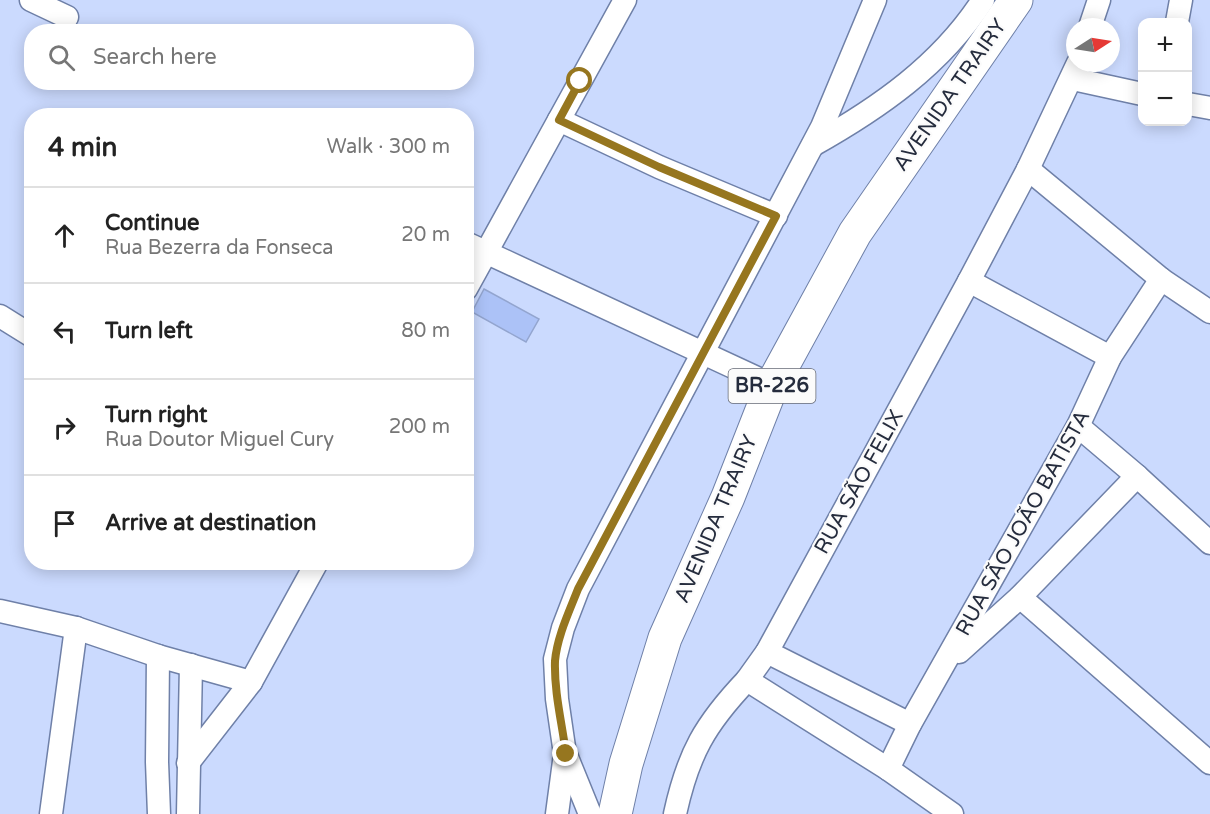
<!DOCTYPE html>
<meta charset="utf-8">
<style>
:root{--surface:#fff;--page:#f2f2f2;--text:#222;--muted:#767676;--line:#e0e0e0}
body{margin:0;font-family:"Varela Round",sans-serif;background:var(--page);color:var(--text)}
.controls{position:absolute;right:18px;top:18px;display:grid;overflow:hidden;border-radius:12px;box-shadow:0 3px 15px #0003}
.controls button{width:54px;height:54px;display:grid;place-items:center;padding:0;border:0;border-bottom:2px solid var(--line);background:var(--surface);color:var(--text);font:30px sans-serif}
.compass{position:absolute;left:1066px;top:18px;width:54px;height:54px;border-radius:50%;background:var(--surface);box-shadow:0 3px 15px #0003;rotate:78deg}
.stop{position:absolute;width:18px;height:18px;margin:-14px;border:4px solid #96761f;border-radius:50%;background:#fff}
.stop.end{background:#96761f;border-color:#fff;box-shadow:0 2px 6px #0008}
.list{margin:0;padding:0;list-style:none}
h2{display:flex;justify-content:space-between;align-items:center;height:78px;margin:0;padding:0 24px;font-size:26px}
h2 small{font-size:20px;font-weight:400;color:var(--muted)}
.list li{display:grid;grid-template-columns:39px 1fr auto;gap:18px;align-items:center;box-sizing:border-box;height:96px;padding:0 24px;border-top:2px solid var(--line)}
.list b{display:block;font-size:22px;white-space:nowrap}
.list p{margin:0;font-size:20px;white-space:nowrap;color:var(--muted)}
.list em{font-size:20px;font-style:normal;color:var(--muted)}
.icon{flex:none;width:33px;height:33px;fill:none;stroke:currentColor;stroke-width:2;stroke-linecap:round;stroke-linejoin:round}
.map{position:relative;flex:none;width:1210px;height:814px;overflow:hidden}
.search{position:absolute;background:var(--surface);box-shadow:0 3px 15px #0003;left:24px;top:24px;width:450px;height:66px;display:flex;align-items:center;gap:15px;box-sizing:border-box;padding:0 21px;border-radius:24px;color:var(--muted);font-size:22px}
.panel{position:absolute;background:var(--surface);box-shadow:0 3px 15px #0003;left:24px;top:108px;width:450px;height:462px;border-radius:24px}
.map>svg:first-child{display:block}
.building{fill:#acc2f7;stroke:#93a5cf;stroke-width:1.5}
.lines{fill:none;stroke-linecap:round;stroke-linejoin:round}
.street-casing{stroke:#6f80a8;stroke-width:25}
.highway-casing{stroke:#6f80a8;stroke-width:35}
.street{stroke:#fff;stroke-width:22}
.highway{stroke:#fff;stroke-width:33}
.route{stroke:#96761f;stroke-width:8}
.labels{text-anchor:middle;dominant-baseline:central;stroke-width:4.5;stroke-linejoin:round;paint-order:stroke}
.shield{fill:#fbfbfb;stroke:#656a76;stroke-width:1.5}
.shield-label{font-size:20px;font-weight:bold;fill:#252c3d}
.street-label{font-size:21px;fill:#252c3d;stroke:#fbfbfb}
</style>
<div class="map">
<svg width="1210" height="814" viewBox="0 0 1210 814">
<rect width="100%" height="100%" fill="#cbdafe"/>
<polygon class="building" points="484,289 539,319 526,342 472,312"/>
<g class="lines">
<g class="street-casing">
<g id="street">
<polyline points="31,0 67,17"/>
<polyline points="1177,22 1181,0"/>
<polyline points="1090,27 1099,0"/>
<polyline points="1073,79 1142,94"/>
<polyline points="1188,104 1210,108"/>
<polyline points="559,120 659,167 776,216"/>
<path d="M813 145C879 108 941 65 983 0"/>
<polyline points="1028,169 1161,279 1210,312"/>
<polyline points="466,243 772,385"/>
<polyline points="969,281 1110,357"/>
<polyline points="466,289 625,0"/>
<polyline points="0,316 32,336"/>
<polyline points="1078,426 1137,476 1210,543"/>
<polyline points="1020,597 1210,763"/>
<polyline points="0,611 76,628 158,656 251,682"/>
<polyline points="767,652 910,724"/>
<polyline points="959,652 1020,597 1137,476"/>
<polyline points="158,656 157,762 159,814"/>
<polyline points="566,755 590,814"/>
<polyline points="188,763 251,682 317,562"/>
<polyline points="888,769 910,724 1078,426 1110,357 1161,279"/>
<polyline points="51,814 76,628"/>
<polyline points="188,814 191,665"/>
<polyline points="557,814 565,754 557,699 555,659 563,628 578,589 822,127 875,0"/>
<path d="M675 814C688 754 705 724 747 680"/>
<polyline points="952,814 888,769 747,680 767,652 969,281 1028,169 1078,63"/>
</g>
</g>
<g class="highway-casing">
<polyline id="highway" points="615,814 626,764 665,638 728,497 772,385 855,233 1016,0"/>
</g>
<use href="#street" class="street"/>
<use href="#highway" class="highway"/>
</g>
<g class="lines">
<path class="route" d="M566 754C562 723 554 692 555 661 557 637 569 612 578 589L776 216 659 167 559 120 580 81"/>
</g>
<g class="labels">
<rect class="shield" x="728.5" y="369" width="87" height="34" rx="4.5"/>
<g class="shield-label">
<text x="772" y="386">BR-226</text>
</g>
<g class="street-label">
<text transform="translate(950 95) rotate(-55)">AVENIDA TRAIRY</text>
<text transform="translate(859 482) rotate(-61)">RUA SÃO FELIX</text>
<text transform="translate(716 519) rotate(-67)">AVENIDA TRAIRY</text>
<text transform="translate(1023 523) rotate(-61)">RUA SÃO JOÃO BATISTA</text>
</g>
</g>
</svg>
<div class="controls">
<button>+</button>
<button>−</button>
</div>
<svg class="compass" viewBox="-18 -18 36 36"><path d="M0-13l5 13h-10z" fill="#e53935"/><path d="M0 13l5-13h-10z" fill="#767676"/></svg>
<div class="stop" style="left:580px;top:81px"></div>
<div class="stop end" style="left:566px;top:754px"></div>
<div class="search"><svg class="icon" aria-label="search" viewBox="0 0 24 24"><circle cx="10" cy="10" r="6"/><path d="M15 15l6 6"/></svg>Search here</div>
<section class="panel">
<h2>4 min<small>Walk · 300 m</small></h2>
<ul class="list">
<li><svg class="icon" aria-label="ahead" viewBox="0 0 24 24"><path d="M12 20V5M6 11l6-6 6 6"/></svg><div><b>Continue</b><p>Rua Bezerra da Fonseca</p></div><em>20 m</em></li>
<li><svg class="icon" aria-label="left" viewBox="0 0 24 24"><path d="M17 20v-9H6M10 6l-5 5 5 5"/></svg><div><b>Turn left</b></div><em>80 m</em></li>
<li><svg class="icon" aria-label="right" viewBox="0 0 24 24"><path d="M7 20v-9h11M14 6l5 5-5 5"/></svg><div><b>Turn right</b><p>Rua Doutor Miguel Cury</p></div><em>200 m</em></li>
<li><svg class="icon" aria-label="arrive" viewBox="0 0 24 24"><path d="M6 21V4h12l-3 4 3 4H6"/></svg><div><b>Arrive at destination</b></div></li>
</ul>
</section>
</div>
